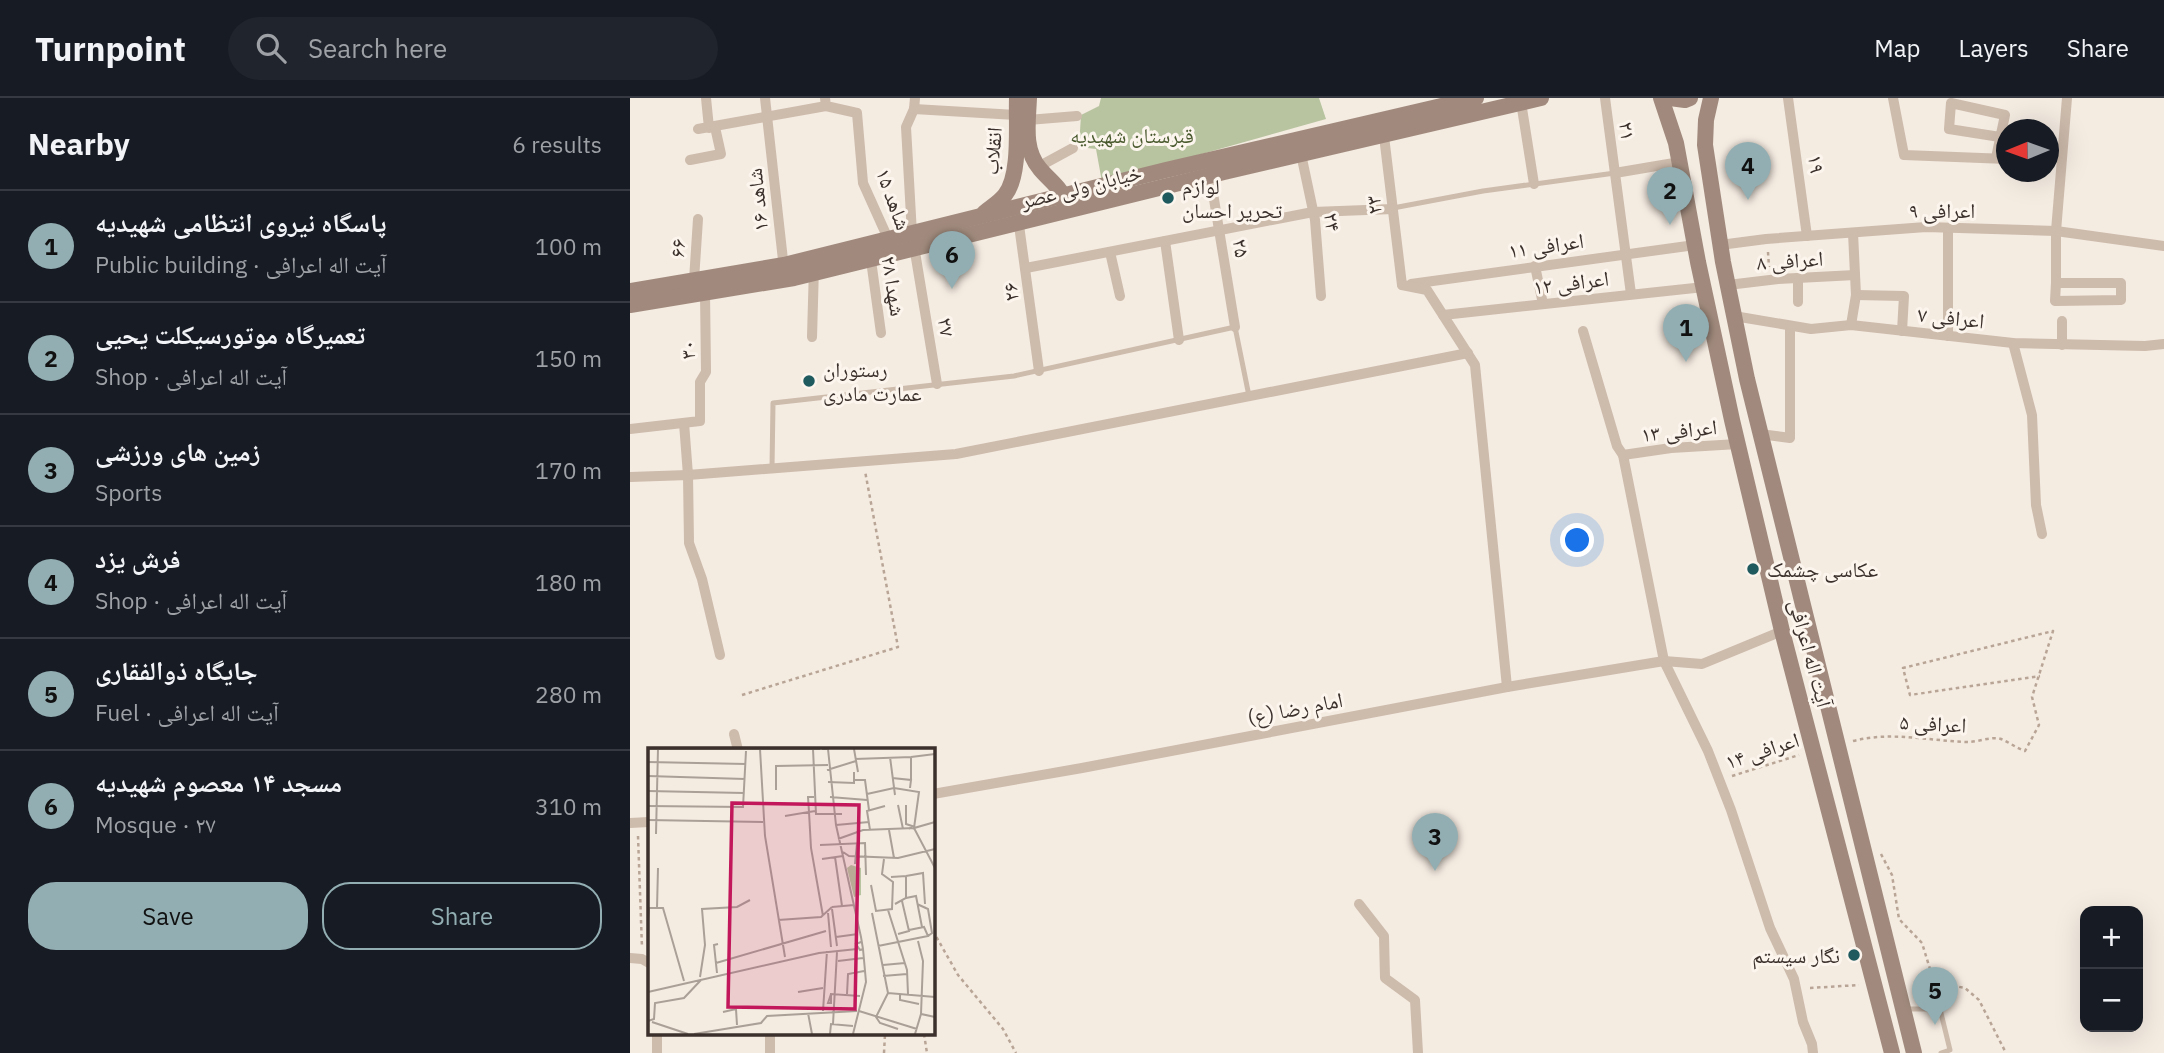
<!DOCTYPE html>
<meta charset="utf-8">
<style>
:root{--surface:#171b24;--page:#20242c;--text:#f1f3f6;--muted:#9ea1a6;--line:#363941;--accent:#92aeb2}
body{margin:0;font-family:"IBM Plex Sans","Noto Naskh Arabic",sans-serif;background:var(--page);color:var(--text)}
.controls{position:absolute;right:21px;bottom:21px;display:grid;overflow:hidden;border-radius:14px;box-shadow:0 7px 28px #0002}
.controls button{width:63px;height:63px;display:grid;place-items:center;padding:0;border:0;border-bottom:2px solid var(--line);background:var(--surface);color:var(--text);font:35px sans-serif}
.compass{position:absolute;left:1366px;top:21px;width:63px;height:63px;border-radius:50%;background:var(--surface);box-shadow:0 7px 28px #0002;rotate:269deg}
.you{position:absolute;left:948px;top:443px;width:24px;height:24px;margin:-18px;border:5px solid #fff;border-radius:50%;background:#1a73e8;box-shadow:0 0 0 10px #1a73e833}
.badge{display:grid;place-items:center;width:46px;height:46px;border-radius:50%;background:var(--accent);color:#111;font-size:23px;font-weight:700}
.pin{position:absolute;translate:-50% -58px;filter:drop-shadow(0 2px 4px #0008)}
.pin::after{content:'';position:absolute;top:37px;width:24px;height:21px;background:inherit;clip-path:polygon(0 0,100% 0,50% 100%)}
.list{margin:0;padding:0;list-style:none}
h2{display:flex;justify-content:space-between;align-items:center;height:91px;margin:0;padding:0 28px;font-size:30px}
h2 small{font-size:23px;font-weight:400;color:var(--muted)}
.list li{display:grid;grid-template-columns:46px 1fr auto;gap:21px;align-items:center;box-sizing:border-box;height:112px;padding:0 28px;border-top:2px solid var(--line)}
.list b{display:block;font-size:26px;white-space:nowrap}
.list p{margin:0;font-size:23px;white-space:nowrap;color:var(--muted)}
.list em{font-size:23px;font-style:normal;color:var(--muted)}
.actions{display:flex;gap:14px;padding:21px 28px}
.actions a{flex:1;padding:16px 0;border:2px solid var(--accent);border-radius:28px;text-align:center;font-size:24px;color:var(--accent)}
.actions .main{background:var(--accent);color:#111}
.icon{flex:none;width:38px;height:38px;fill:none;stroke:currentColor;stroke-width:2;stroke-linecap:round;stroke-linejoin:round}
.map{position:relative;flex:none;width:1534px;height:955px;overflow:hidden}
header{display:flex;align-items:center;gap:42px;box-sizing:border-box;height:98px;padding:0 35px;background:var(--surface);border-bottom:2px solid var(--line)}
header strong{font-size:33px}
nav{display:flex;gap:38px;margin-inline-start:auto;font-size:24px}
.search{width:490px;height:63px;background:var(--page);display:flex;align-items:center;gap:18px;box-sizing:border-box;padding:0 24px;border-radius:38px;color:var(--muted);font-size:26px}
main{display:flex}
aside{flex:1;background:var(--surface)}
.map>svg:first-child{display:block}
.green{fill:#b8c4a0}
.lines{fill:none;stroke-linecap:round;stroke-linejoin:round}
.path{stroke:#b9a596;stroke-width:2.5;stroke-dasharray:3.5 3.5;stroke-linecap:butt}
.lane{stroke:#cdbbac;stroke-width:5}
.street{stroke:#cdbbac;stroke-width:10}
.secondary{stroke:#a18a7d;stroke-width:16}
.poi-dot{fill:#1f5a5e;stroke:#fbf5ee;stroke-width:2.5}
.labels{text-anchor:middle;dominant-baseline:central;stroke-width:6;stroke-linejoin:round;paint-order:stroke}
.street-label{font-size:21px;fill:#3b302b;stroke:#fbf5ee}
.park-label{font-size:21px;fill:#4a5a2e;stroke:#fbf5ee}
.poi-label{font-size:21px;fill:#3b302b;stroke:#fbf5ee;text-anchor:start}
.inset-road{fill:none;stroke:#aaa098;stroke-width:2}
.view{fill:#c2185b;fill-opacity:0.15;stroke:#c2185b;stroke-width:3.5}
.inset-edge{fill:none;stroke:#3b302b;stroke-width:3.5}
</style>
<header>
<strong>Turnpoint</strong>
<div class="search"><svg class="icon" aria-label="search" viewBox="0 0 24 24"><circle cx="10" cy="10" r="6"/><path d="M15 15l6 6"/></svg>Search here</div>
<nav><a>Map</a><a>Layers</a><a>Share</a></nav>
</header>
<main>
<aside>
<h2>Nearby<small>6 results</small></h2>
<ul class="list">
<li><span class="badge">1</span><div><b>پاسگاه نیروی انتظامی شهیدیه</b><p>Public building · آیت اله اعرافی</p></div><em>100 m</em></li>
<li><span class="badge">2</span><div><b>تعمیرگاه موتورسیکلت یحیی</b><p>Shop · آیت اله اعرافی</p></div><em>150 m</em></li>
<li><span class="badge">3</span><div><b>زمین های ورزشی</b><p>Sports</p></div><em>170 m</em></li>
<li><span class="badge">4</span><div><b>فرش یزد</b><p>Shop · آیت اله اعرافی</p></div><em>180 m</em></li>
<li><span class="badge">5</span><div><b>جایگاه ذوالفقاری</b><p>Fuel · آیت اله اعرافی</p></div><em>280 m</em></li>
<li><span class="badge">6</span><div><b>مسجد ۱۴ معصوم شهیدیه</b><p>Mosque · ۲۷</p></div><em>310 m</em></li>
</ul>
<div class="actions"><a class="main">Save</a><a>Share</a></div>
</aside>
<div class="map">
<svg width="1534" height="955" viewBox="0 0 1534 955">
<rect width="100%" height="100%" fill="#f4ebe1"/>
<polygon class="green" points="471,0 689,0 696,21 472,84 466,51 449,49 451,17 469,8"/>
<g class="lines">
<g class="path">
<polyline points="1138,154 1139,169"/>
<polyline points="112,597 268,549 235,373"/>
<path d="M1223 643C1262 633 1299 643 1338 644 1348 644 1362 638 1371 641 1379 644 1386 650 1395 653L1409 627 1402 599 1423 533 1273 570 1280 597 1410 578"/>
<polyline points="1102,678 1169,657"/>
<polyline points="8,738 12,850"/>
<polyline points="1251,756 1262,777 1269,821 1292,845 1304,884 1335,890 1349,902 1376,955"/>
<polyline points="303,833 328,877 373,931 386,955"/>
<polyline points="1180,890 1229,887"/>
<polyline points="294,936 297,955"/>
<polyline points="254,955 255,936"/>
</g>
<g class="lane">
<polyline points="763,110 853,93 985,75"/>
<polyline points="142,370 143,305 384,278 605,229 619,298"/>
<polyline points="1276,911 1310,911 1320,952 1311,955"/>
</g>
<g class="street">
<polyline points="76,0 79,30"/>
<polyline points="135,0 154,171"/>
<polyline points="195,0 196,8 227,15 233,85 260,145"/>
<polyline points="285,0 284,11 276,29 282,136 307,286"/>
<polyline points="975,0 1001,196"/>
<polyline points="1158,0 1177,138"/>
<polyline points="1263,0 1274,57 1377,61"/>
<polyline points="891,4 904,86"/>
<polyline points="284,11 386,17 398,22 447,18"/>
<polyline points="753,30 772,187"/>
<polyline points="68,31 196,8"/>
<polyline points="671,56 685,122 691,198"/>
<polyline points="1366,60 1375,17 1321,5 1319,31 1370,39"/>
<polyline points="60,62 91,56 85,29"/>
<polyline points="408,69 443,50"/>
<polyline points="985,75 1050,64"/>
<polyline points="580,77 605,229"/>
<polyline points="388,120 409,273"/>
<polyline points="1318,130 1318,238"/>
<polyline points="535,143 549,242"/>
<polyline points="1090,147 1136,141 1296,129 1426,133 1534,148"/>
<polyline points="480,154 490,198"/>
<polyline points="240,155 251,235"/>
<polyline points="905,168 913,206"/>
<polyline points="396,170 683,114 763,111"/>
<polyline points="1168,180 1168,204"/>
<polyline points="1426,185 1425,203 1491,202 1491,185 1426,185 1426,133 1437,0"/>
<polyline points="781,186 1065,147"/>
<polyline points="772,187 797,192 845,267 877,589"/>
<polyline points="1098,187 1148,181 1225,177"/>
<polyline points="1226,197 1274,198 1272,233"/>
<polyline points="813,217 1074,189"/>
<polyline points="1104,218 1181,231 1221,227 1383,245 1515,248 1534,246"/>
<polyline points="1221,227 1226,197 1223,135"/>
<polyline points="953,233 987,348 993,357 1034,563 1078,653 1101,712 1140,830 1164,881 1173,924 1182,946 1183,955"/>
<polyline points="182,239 184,169"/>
<polyline points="1383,245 1402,317 1406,407 1412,436"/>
<polyline points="1432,247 1432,223"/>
<polyline points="54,325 58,377 326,356 838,255"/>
<polyline points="0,331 70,323 70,284 76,274 75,194 64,182 68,121"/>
<polyline points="1130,336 1160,340 1160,228"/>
<polyline points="993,357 1041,350 1108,346"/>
<polyline points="0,379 58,377 59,445 72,481 90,557"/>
<polyline points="104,636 108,652"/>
<polyline points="303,696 452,670 877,589 1034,563 1072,566 1152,533"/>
<polyline points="0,725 19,724"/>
<polyline points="729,806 754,838 755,880 785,902 788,955"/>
<polyline points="0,860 12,861 19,865"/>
<polyline points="27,936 27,955"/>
<polyline points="140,936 140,955"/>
</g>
<g class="secondary">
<path d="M399 0C398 25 393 51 410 71 420 83 433 91 437 107"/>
<polyline points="1031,0 1046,45 1068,164 1102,322 1152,533 1262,955"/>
<polyline points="1040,0 1055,2 1060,0"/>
<polyline points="1081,0 1076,22 1075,47 1093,164 1117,281 1284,955"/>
<path d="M354 115C361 109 370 104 375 97 391 77 386 26 387 0"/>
<polyline points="0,193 154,167 536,72 846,0"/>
<polyline points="0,207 164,180 594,74 911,0"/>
</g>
</g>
<g class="poi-dot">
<circle cx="538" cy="100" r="7"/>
<circle cx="179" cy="283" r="7"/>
<circle cx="1123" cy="471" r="7"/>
<circle cx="1224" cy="857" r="7"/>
</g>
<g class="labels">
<g class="street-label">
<text transform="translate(998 33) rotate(82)">۲۱</text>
<text transform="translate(362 53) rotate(-85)">انقلاب</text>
<text transform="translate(1187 66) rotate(82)">۱۹</text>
<text transform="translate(451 88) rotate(-14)">خیابان ولی عصر</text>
<text transform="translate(264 101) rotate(70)">شاهد ۱۵</text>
<text transform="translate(127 102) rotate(-96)">شاهد ۱۶</text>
<text transform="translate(743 107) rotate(-97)">۲۳</text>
<text x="1312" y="112">اعرافی ۹</text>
<text transform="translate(703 124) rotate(82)">۲۴</text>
<text transform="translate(916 147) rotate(-8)">اعرافی ۱۱</text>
<text transform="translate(47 150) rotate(-86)">۶۶</text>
<text transform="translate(612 150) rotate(81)">۲۵</text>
<text transform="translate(1160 162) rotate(-4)">اعرافی ۸</text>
<text transform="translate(941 184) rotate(-7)">اعرافی ۱۲</text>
<text transform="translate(264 188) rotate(81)">شهدا ۲۸</text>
<text transform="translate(380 194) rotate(-97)">۲۶</text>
<text transform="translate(1321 219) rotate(6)">اعرافی ۷</text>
<text transform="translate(317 229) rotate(80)">۲۷</text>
<text transform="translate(57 252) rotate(-91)">۳۰</text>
<text transform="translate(1049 332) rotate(-6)">اعرافی ۱۳</text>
<text transform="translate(1181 555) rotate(75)">آیت اله اعرافی</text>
<text transform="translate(665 610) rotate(-11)">امام رضا (ع)</text>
<text transform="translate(1303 625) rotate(3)">اعرافی ۵</text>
<text transform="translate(1132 652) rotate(-18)">اعرافی ۱۴</text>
</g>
<g class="park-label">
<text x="502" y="37">قبرستان شهیدیه</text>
</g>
<g class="poi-label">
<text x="552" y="88">لوازم<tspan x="552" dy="24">تحریر احسان</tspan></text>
<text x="193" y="271">رستوران<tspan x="193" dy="24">عمارت مادری</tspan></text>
<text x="1137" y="471">عکاسی چشمک</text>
<text x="1210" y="857" text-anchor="end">نگار سیستم</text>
</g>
</g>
<g transform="translate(18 650)">
<rect width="287" height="287" fill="#f4ebe1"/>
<path d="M203 117 213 120V147L206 149 199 120Z" fill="#b8c4a0"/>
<path class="inset-road" d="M0 1H172M112 1 117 88 137 209M165 1 168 66H194M174 1H180L188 77 213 189 215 201 212 202 208 196 213 194M206 1 210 24M242 9 247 47M263 9 287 6M207 11 263 9V32M0 14 98 16M179 22 208 13M0 28 97 31M244 30 263 32 262 40M206 32H217L221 62M180 34 206 35V24M128 42V18L180 17M0 43 96 45M219 46 246 40 271 44 266 80 287 74M182 49 219 52M250 57 255 81M258 57V76L264 78 261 81M0 58 95 59 98 3M167 63 161 64 163 100 175 168M137 68 161 64 160 49H166M0 72 115 74M188 77 221 74M222 82 219 63 237 58M241 82 246 110M8 86 10 1M190 91 215 82 266 80 287 120M172 97 217 95 218 127M195 104 201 108 250 110 287 101M187 109 194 158M174 111 195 108M207 116 209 95M10 120 9 160H15L36 233M258 128 275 125 277 156M243 129 258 128V150L247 156M223 137 228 163 244 161 245 134 234 126 236 111M258 150 268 148 274 179M269 156 280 161 284 185 280 188M184 159 206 157M184 161 189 198M240 162 259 222 260 246M180 165 183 199M224 165 240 245M130 172 173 169 184 159M0 173 1 160H9M250 186 261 183 254 153M188 189 210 186M270 193 275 213 273 266M230 198 280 188 276 179 261 182M190 213 215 210M68 215 178 183M235 217 257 215M69 225 66 197 70 196M235 228 259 226M52 229 57 197 54 161 89 159 102 152M0 244 171 205 209 201M150 244 175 240M183 246 180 255H183V246L212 248M199 246 200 226 216 223M252 246V252L271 256M175 263 179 203M211 263 269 281M75 264 88 261 89 277M160 265 164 286M0 273 6 271 7 255 36 250 53 232M4 274 40 286M185 276 189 204M250 281 232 275 228 269 240 245 287 249M46 286 113 275 119 268 209 263M182 286 183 276 205 278M205 286 218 234 215 201M267 286 273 266 287 269"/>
<path class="view" d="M84 55 211 57 207 261 80 259Z"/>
<rect width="287" height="287" class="inset-edge"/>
</g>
</svg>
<div class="controls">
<button>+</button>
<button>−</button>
</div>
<svg class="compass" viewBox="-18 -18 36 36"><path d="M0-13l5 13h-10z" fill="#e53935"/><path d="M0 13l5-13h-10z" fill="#9ea1a6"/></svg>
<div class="you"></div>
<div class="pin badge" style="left:1056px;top:264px">1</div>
<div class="pin badge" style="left:1040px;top:127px">2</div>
<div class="pin badge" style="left:805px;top:773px">3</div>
<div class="pin badge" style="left:1118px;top:102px">4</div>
<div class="pin badge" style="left:1305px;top:927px">5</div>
<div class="pin badge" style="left:322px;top:191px">6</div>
</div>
</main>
